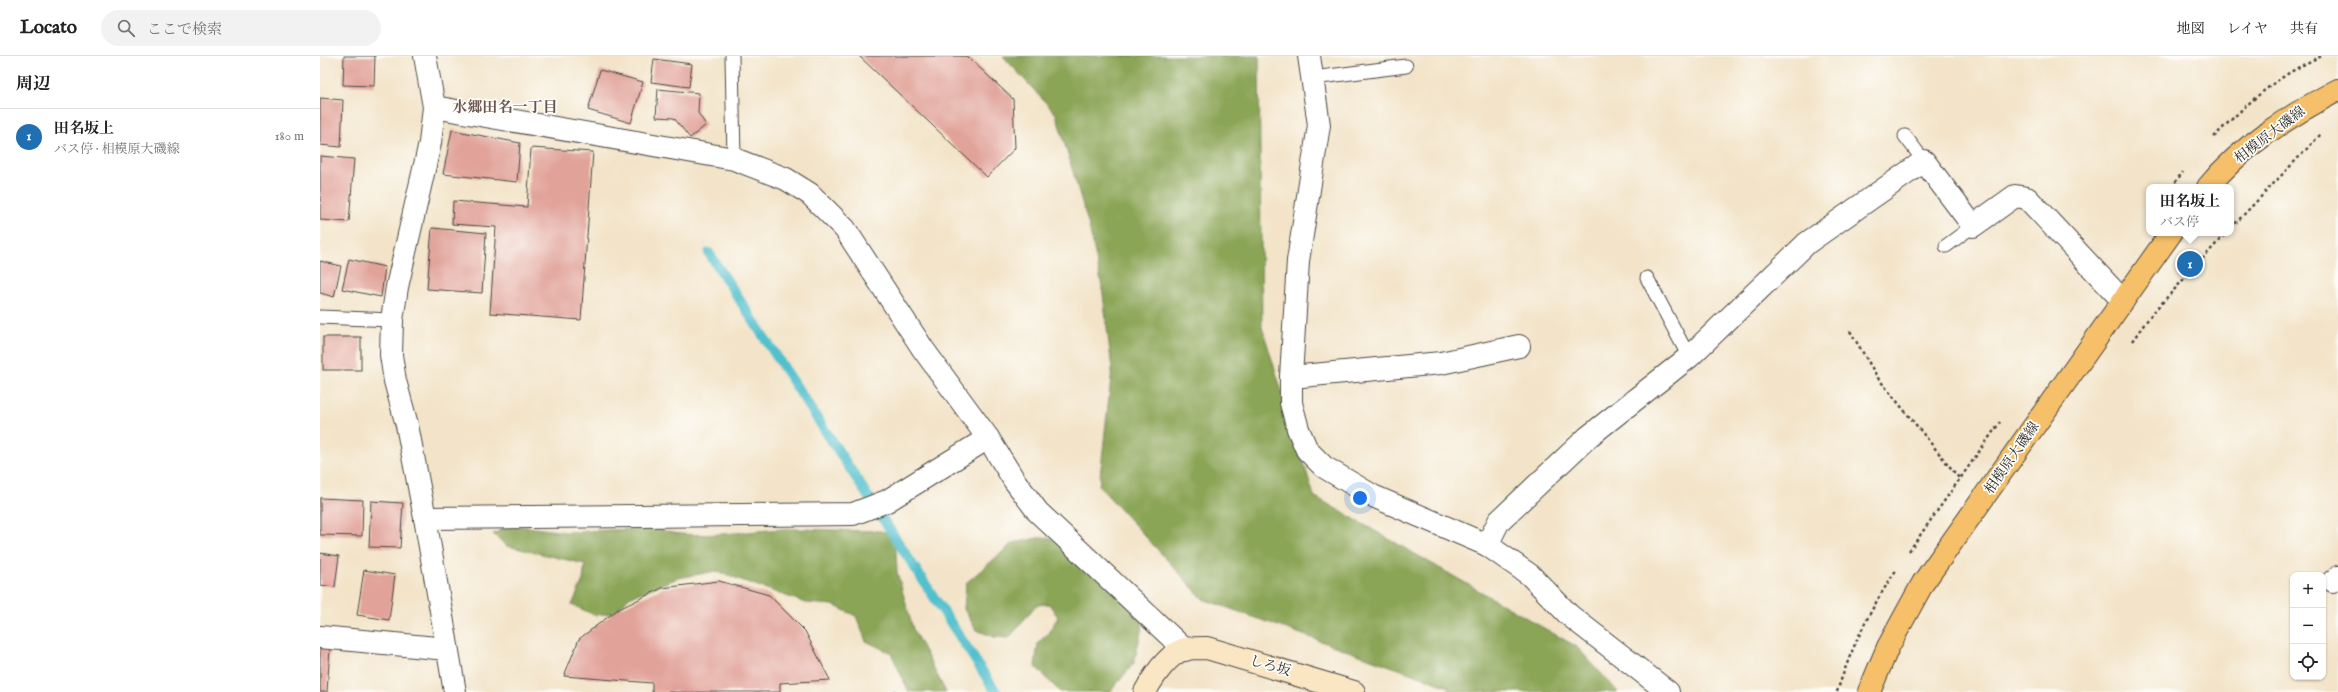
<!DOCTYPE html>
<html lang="ja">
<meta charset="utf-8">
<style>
:root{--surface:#fff;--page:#f2f2f2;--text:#222;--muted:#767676;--line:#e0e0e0;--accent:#1f6fb2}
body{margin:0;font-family:"IM FELL English","Noto Serif JP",serif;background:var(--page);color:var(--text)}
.controls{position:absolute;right:12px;bottom:12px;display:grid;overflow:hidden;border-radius:8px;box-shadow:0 1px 3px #0004}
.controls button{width:36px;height:36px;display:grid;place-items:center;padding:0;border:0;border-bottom:1px solid var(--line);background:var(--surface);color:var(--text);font:20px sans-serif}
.you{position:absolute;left:1040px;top:442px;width:14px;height:14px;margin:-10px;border:3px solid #fff;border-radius:50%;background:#1a73e8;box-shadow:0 0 0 6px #1a73e833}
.badge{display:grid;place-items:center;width:26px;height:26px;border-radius:50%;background:var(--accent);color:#fff;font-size:13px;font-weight:700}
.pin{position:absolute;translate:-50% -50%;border:2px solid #fff;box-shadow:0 1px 4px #0006}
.popup{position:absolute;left:1826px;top:128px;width:88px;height:52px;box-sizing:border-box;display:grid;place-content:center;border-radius:8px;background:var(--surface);filter:drop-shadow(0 1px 3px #0005);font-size:13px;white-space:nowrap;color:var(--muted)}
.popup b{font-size:15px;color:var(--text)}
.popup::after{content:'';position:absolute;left:50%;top:100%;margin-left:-8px;border:8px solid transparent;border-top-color:var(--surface)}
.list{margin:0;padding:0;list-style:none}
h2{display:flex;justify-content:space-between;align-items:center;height:52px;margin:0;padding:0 16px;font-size:17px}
h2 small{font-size:13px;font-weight:400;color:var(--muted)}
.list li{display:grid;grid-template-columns:26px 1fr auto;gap:12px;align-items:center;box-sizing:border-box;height:56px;padding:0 16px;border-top:1px solid var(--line)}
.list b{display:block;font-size:15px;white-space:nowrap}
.list p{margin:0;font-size:13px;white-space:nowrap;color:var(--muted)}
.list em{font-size:13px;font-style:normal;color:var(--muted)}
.icon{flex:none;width:22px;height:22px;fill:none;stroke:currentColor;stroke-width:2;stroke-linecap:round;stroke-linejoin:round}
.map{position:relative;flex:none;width:2018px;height:636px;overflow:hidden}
header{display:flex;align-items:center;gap:24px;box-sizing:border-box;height:56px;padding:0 20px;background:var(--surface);border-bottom:1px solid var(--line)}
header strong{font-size:19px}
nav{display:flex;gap:22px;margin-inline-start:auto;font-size:14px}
.search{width:280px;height:36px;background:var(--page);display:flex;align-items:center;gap:10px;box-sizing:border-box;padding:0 14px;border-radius:22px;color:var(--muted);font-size:15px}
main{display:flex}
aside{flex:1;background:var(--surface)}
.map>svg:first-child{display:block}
.forest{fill:#8ba557;stroke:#5b6841}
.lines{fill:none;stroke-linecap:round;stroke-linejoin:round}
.stream{stroke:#53c0cd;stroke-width:10}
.building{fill:#e1a299}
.lane-casing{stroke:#494743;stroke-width:15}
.street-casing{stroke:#494743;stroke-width:24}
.secondary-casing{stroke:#494743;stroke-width:24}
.primary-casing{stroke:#494743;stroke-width:24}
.path{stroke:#494743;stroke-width:2.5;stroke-dasharray:3 3;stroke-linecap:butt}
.lane{stroke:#fff;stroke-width:13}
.street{stroke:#fff;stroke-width:22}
.secondary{stroke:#fbe6c4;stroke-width:22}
.primary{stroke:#f6c06b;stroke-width:22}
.labels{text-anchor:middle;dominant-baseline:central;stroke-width:3.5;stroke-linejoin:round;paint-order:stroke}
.street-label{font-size:14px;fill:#2b2b2b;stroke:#fdfcf7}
.neighbourhood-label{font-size:15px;font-weight:bold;fill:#6b5552;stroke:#fdfcf7}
</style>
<header>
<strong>Locato</strong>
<div class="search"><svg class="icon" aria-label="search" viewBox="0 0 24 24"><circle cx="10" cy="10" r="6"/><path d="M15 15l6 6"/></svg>ここで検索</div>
<nav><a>地図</a><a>レイヤ</a><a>共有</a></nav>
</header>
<main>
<aside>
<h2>周辺<small></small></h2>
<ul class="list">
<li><span class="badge">1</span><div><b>田名坂上</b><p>バス停 · 相模原大磯線</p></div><em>180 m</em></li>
</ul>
</aside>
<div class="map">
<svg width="2018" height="636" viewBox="0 0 2018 636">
<rect width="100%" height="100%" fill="#fdfcf7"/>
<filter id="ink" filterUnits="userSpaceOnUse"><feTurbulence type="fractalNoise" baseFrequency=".025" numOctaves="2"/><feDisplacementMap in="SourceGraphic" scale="8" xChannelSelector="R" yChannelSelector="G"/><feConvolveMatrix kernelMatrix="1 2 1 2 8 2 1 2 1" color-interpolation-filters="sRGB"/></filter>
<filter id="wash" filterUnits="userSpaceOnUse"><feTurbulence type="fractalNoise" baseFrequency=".012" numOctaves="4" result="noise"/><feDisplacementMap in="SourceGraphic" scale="16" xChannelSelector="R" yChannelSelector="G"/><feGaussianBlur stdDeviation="0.9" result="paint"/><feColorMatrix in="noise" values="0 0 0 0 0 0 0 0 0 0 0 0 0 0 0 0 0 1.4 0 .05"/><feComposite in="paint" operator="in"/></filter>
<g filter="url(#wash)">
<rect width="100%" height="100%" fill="#f3e4c9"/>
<g class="forest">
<polygon points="683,0 939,0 942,271 994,440 1257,591 1298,636 1128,636 1129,631 883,543 779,430 792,313 782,230 769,170 736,58"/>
<path d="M191 469 245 476 336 472C365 486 432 474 466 473 497 473 529 475 560 475L575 479 577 516 593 573 626 636H589L571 597 546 585 536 560 513 549 486 547 396 515 358 522 309 541 295 557 275 559 252 549 263 524 265 508 187 490 173 478Z"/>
<polygon points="722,481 743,485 823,566 814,607 790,636 740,636 715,610 718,587 728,577 738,561 729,548 716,549 689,582 674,581 656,574 644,553 646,527 693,487"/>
</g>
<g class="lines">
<polyline class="stream" points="389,197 676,636"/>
</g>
<g id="blocks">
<g class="building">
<polygon points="24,0 55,0 54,30 23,29"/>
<polygon points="539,0 647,0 693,43 695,92 667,121"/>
<polygon points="334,3 372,8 369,31 331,26"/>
<polygon points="280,14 323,26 311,67 268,54"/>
<polygon points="338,33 379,37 378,57 386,69 370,82 354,62 336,61"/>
<polygon points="0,42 23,44 21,91 0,89"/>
<polygon points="132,74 200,87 197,126 123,118"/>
<polygon points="211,92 273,96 261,264 170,257 176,171 132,168 133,145 207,151"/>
<polygon points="0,100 34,103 29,166 0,164"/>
<polygon points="112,172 166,177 162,237 107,233"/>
<polygon points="29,203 65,211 61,241 22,233"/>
<polygon points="0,205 21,210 14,241 0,237"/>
<rect x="3" y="281" width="38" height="33"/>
<polygon points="0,442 43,444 42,480 0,479"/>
<polygon points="51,445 83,447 80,492 49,491"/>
<polygon points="0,497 19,500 15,531 0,529"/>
<polygon points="44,514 75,519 69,564 37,559"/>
<polygon points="399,525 449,539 485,575 510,624 460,627 460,636 332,636 332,627 244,620 259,583 297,554 342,532"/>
<polygon points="0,591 10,592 7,636 0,636"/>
</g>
</g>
</g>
<g filter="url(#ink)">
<use href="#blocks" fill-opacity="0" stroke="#494743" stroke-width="1"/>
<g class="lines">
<g class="lane-casing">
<g id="lane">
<polyline points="412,0 414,103"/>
<polyline points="993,22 1086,10"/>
<polyline points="1585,80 1604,105"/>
<polyline points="1626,190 1653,170"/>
<polyline points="1327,222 1369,301"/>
<polyline points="0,261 72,264"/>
</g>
</g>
<g class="street-casing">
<g id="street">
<polyline points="105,0 114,51 110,87 77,231 72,264 71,299 75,325 87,369 105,462 135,636"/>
<polyline points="989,0 999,69 978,205 971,321 971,347 978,373 987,394 1004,411 1053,440 1167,489"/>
<polyline points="114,51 414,103 466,123 490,138 525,173 603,293 668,382 694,424 718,456 865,594"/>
<polyline points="971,321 1121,307 1199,290"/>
<polyline points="105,462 533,458 567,445 668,382"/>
<polyline points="2013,525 2018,521"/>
<polyline points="0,581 127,593"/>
<polyline points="1348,636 1249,559 1210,519 1167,489 1179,465 1268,381 1369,301 1487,187 1604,105 1653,170 1695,140 1707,142 1803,245"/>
</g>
</g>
<g class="secondary-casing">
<path id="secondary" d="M825 636C833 621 848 598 865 593 872 592 880 592 887 592L1034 636"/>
</g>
<g class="primary-casing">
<g id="primary">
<path d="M1888 131C1922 89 1971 59 2018 34"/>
<polyline points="1549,636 1568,591 1603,527 1851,177"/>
</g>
</g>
<g class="path">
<path d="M1894 81C1925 49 1960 17 2002 0"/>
<polyline points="1851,131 1863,116"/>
<polyline points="1911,172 2002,77"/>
<polyline points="1530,275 1558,322 1639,422"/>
<polyline points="1812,285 1831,259 1906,177"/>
<polyline points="1589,495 1680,366"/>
<polyline points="574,635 575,636"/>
<path d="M1517 636C1531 592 1551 551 1577 513"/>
</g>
<use href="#lane" class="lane"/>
<use href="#street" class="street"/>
<use href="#secondary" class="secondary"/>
<use href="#primary" class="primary"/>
</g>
</g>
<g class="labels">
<g class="street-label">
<text transform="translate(1950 79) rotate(-37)">相模原大磯線</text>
<text transform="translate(1692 402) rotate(-55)">相模原大磯線</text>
<text transform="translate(950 610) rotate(16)">しろ坂</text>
</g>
<g class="neighbourhood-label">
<text x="185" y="51">水郷田名一丁目</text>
</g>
</g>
</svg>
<div class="controls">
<button>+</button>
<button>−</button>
<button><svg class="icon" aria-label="locate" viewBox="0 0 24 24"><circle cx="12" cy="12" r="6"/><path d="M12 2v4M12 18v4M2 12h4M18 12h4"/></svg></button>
</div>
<div class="you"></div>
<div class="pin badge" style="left:1870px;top:208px">1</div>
<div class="popup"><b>田名坂上</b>バス停</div>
</div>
</main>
